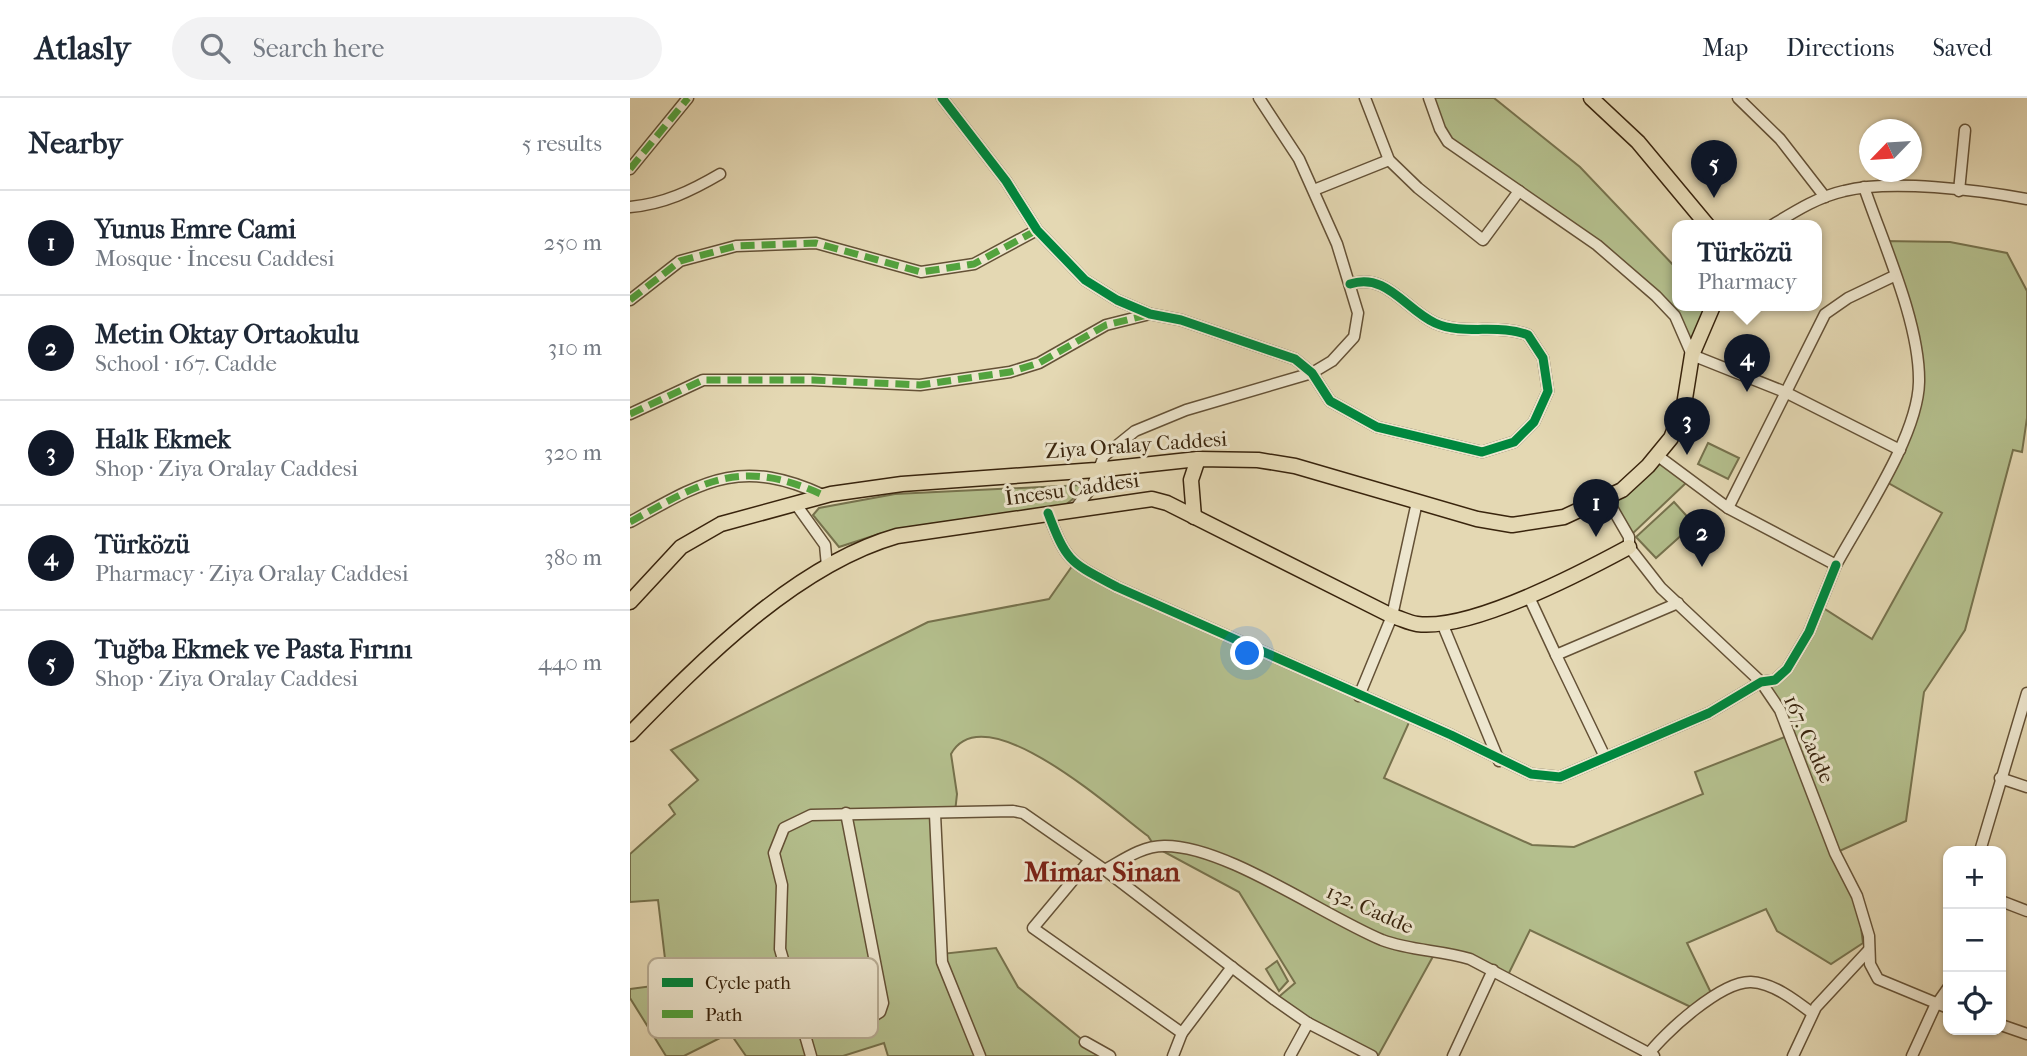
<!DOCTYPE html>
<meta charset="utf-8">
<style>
:root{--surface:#fff;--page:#f2f2f3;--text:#1f2937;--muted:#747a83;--line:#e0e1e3;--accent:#111827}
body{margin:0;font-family:"IM FELL French Canon",serif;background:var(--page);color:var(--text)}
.controls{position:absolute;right:21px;bottom:21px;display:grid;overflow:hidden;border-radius:14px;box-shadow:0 2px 5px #0004}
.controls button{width:63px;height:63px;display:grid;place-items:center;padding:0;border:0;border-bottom:2px solid var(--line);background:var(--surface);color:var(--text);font:35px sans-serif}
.compass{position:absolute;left:1229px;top:21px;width:63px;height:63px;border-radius:50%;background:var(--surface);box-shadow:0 2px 5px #0004;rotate:245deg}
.you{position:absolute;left:618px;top:556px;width:24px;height:24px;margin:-18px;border:5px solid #fff;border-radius:50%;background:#1a73e8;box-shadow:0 0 0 10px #1a73e833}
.badge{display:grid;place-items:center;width:46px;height:46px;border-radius:50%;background:var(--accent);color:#fff;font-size:23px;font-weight:700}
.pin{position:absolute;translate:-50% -58px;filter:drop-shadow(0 2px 4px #0008)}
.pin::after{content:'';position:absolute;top:37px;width:24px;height:21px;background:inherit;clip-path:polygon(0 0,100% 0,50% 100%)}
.popup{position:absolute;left:1042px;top:122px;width:150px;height:91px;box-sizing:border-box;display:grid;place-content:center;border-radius:14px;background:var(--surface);filter:drop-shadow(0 2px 5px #0005);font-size:23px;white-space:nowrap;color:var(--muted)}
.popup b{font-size:26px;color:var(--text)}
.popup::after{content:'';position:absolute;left:50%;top:100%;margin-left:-14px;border:14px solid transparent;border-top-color:var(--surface)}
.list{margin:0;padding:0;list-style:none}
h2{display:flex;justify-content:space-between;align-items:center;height:91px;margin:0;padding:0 28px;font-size:30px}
h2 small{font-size:23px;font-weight:400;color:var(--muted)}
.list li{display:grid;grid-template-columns:46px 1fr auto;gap:21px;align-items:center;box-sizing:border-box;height:105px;padding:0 28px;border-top:2px solid var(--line)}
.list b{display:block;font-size:26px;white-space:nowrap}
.list p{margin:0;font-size:23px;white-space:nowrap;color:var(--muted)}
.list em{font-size:23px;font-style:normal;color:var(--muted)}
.icon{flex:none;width:38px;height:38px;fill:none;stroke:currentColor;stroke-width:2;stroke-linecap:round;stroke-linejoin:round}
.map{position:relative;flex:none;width:1397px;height:958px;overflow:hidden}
header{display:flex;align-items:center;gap:42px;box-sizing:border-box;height:98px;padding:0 35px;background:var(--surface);border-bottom:2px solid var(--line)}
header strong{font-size:33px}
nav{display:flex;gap:38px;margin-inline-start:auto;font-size:24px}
.search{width:490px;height:63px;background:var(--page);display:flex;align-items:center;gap:18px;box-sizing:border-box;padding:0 24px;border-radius:38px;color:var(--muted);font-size:26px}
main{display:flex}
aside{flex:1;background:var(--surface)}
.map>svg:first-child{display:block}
.green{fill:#b4bf8d;stroke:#76724d;stroke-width:2}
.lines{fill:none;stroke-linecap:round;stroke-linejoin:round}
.minor-casing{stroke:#645136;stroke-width:13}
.major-casing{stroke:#39240d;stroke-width:17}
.minor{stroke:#ede6ce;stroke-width:10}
.major{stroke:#e4d8b3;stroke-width:14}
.quiet{stroke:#53a33e;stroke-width:7;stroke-dasharray:14 7;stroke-linecap:butt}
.cycleway-casing{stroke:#ede6ce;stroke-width:13}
.cycleway{stroke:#00873e;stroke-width:9}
.labels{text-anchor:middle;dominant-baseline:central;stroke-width:6;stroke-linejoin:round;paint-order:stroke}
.street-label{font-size:21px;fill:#39240d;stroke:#ede6ce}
.district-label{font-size:28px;font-weight:bold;fill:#7a1f14;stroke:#ede6ce}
.key{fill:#ede6ce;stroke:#b7ac94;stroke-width:2}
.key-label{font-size:19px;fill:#39240d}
</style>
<header>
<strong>Atlasly</strong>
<div class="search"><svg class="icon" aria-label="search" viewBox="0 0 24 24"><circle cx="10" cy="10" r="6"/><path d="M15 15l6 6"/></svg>Search here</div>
<nav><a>Map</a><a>Directions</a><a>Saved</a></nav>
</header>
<main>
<aside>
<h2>Nearby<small>5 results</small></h2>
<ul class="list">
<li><span class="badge">1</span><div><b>Yunus Emre Cami</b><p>Mosque · İncesu Caddesi</p></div><em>250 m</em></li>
<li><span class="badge">2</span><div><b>Metin Oktay Ortaokulu</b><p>School · 167. Cadde</p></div><em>310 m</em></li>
<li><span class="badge">3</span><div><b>Halk Ekmek</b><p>Shop · Ziya Oralay Caddesi</p></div><em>320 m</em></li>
<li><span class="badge">4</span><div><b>Türközü</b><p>Pharmacy · Ziya Oralay Caddesi</p></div><em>380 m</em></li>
<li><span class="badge">5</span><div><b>Tuğba Ekmek ve Pasta Fırını</b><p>Shop · Ziya Oralay Caddesi</p></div><em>440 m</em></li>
</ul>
</aside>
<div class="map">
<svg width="1397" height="958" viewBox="0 0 1397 958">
<rect width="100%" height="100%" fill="#e4d8b3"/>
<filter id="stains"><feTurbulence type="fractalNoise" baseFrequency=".00286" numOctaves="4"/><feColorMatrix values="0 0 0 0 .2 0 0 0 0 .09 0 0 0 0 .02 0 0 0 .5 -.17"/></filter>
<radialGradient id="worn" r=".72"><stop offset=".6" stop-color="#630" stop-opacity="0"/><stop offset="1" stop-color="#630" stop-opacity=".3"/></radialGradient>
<g class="green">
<polygon points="799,0 864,0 950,69 1047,171 1047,208 1083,208 1062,257 1045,218 967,147 818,44"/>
<path d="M1252 143 1320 144 1377 155 1397 193V320L1392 354 1383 352 1335 532 1294 594 1276 723 1205 755 1227 798 1233 845 1201 866 1147 833 1136 811 1057 845 1083 899 1065 911 900 832 877 879 806 853 748 958H742L645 902 665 885 609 794 525 749 518 738C485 714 355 595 321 656L327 696 325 714 305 716 312 856 366 850 388 889 455 944 480 958H258L254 945 213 958H116L100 935 54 958H36L0 900V891L38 886 28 802 0 804V756L45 716 39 707 68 682 41 652 298 524 419 501 445 464 781 620 754 680 902 747 944 749 1073 696 1065 674 1160 637 1131 584 1145 582 1190 508 1242 541 1312 415 1253 382 1285 310 1287 255Z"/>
<polygon points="1078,345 1109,360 1098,381 1068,366"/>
<polygon points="1028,358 1058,383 999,439 977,401"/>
<polygon points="453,387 454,392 433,409 300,426 249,436 209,449 183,417 189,410 265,396"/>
<polygon points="1044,404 1064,426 1026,460 1006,439"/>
<polygon points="647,863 658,883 649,893 636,871"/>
</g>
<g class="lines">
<g class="minor-casing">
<g id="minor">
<path d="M312 0 376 83 407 132 455 182 487 202 520 216 551 222 665 261 682 275 700 303 747 329 852 354 884 344 904 324 918 293 913 260 898 237C869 225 834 238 805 225 775 211 756 174 720 186"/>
<polyline points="735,0 759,62 788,90 853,142 889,93"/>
<polyline points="799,0 810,31 818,44 967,147 1026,198 1045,218 1062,257 1155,294 1270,352"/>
<polyline points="1108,0 1150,41 1195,99"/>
<polyline points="0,71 58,0"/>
<polyline points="684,92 759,62"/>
<polyline points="1329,93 1335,32"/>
<path d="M0 109C34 106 61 93 90 76"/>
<path d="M1141 128C1164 114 1187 99 1214 93 1261 81 1348 92 1397 101"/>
<polyline points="0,202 50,163 106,148 186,145 291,174 344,166 407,132"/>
<polyline points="0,316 73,282 182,282 290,287 380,274 409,265 476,227 520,216"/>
<path d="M1028 358 1098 410 1206 467C1232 419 1288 338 1289 284 1290 225 1253 145 1234 89"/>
<polyline points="977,401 999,439 999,449 1031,490 1131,584 1150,612 1205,755 1227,798 1239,838 1240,866 1248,881 1318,910"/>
<polyline points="165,405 195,447 197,468"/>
<polyline points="1098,410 1195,216 1218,200 1264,178"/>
<polyline points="445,411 462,389 474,358 505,333 556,312 682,275 702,263 724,239 728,215 707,146 669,61 629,0"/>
<path d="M418 415C437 465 440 464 487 489L821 637 901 676 930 679 1079 615 1131 584 1145 582 1157 571 1179 534 1206 467"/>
<path d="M0 424C74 383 110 359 193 397"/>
<polyline points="899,499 926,557 1048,505"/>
<polyline points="812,525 869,663"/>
<polyline points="926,557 975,659"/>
<polyline points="729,598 762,518 787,404"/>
<polyline points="1370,680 1397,689"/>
<polyline points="305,716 312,864 350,958"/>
<polyline points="1350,753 1397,595"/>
<polyline points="459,763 403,830 552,935"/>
<path d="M475 772C493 762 512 748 534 748 595 747 692 817 752 842 781 853 811 852 840 861L1024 958"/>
<polyline points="1371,803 1397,813"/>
<polyline points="170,925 242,919 250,914 253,905 216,715"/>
<polyline points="1371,927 1397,936"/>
<polyline points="455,944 480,958"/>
<polyline points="181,958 150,851 152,787 144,755 154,730 181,717 383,713 393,715 475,772 645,902 678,925 742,958"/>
<polyline points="543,958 552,935 602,869"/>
<polyline points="660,958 678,925"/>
<polyline points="823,958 863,872"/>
<path d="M1017 958C1034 935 1091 883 1121 884 1143 885 1165 902 1182 915"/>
<polyline points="1163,958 1186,909 1238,853"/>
<polyline points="1282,958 1304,910 1318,890"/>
</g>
</g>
<g class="major-casing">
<g id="major">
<polyline points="961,0 1008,44 1078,128"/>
<polyline points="564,419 561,382 568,361"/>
<polyline points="0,504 51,449 91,426 201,396 272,386 466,372 568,361 628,362 665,368 847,421 882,427 934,419 992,392 1018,368 1041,340 1054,307 1062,257 1083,208"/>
<path d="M0 636C72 562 166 467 267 438L522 401 537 405 762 518C770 520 779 525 787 526 841 533 951 475 999 449"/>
</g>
</g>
<use href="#minor" class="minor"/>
<use href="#major" class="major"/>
<g class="quiet">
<polyline points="0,71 58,0"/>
<polyline points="0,202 50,163 106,148 186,145 291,174 344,166 407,132"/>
<polyline points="0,316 73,282 182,282 290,287 380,274 409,265 476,227 517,217"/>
<path d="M0 424C74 383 110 359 193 397"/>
</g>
<g class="cycleway-casing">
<g id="cycleway">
<path d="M312 0 376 83 407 132 455 182 487 202 520 216 551 222 665 261 682 275 700 303 747 329 852 354 884 344 904 324 918 293 913 260 898 237C869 225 834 238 805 225 775 211 756 174 720 186"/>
<path d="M418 415C437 465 440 464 487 489L821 637 901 676 930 679 1079 615 1131 584 1145 582 1157 571 1179 534 1206 467"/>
</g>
</g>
<use href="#cycleway" class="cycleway"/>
</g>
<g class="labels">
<g class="street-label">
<text transform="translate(506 347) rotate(-4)">Ziya Oralay Caddesi</text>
<text transform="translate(442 391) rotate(-8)">İncesu Caddesi</text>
<text transform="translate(1179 641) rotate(66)">167. Cadde</text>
<text transform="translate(740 811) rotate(24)">132. Cadde</text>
</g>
<g class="district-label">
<text x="472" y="773">Mimar Sinan</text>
</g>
</g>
<rect x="18" y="860" width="230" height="80" rx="10" class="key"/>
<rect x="32" y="880" width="31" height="9" fill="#00873e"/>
<rect x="32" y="912" width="31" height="8" fill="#53a33e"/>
<g class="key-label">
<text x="75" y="891">Cycle path</text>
<text x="75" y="923">Path</text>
</g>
<rect width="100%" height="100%" filter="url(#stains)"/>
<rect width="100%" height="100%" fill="url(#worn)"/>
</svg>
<div class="controls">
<button>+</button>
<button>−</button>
<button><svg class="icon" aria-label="locate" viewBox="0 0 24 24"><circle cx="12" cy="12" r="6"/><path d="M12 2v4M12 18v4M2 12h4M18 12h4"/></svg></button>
</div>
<svg class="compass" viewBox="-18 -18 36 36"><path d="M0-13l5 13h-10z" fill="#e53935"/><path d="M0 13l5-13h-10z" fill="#747a83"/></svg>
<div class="you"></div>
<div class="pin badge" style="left:966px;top:439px">1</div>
<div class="pin badge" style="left:1072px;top:469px">2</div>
<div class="pin badge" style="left:1057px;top:357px">3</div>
<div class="pin badge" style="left:1117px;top:294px">4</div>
<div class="popup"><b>Türközü</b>Pharmacy</div>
<div class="pin badge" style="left:1084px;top:100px">5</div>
</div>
</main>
